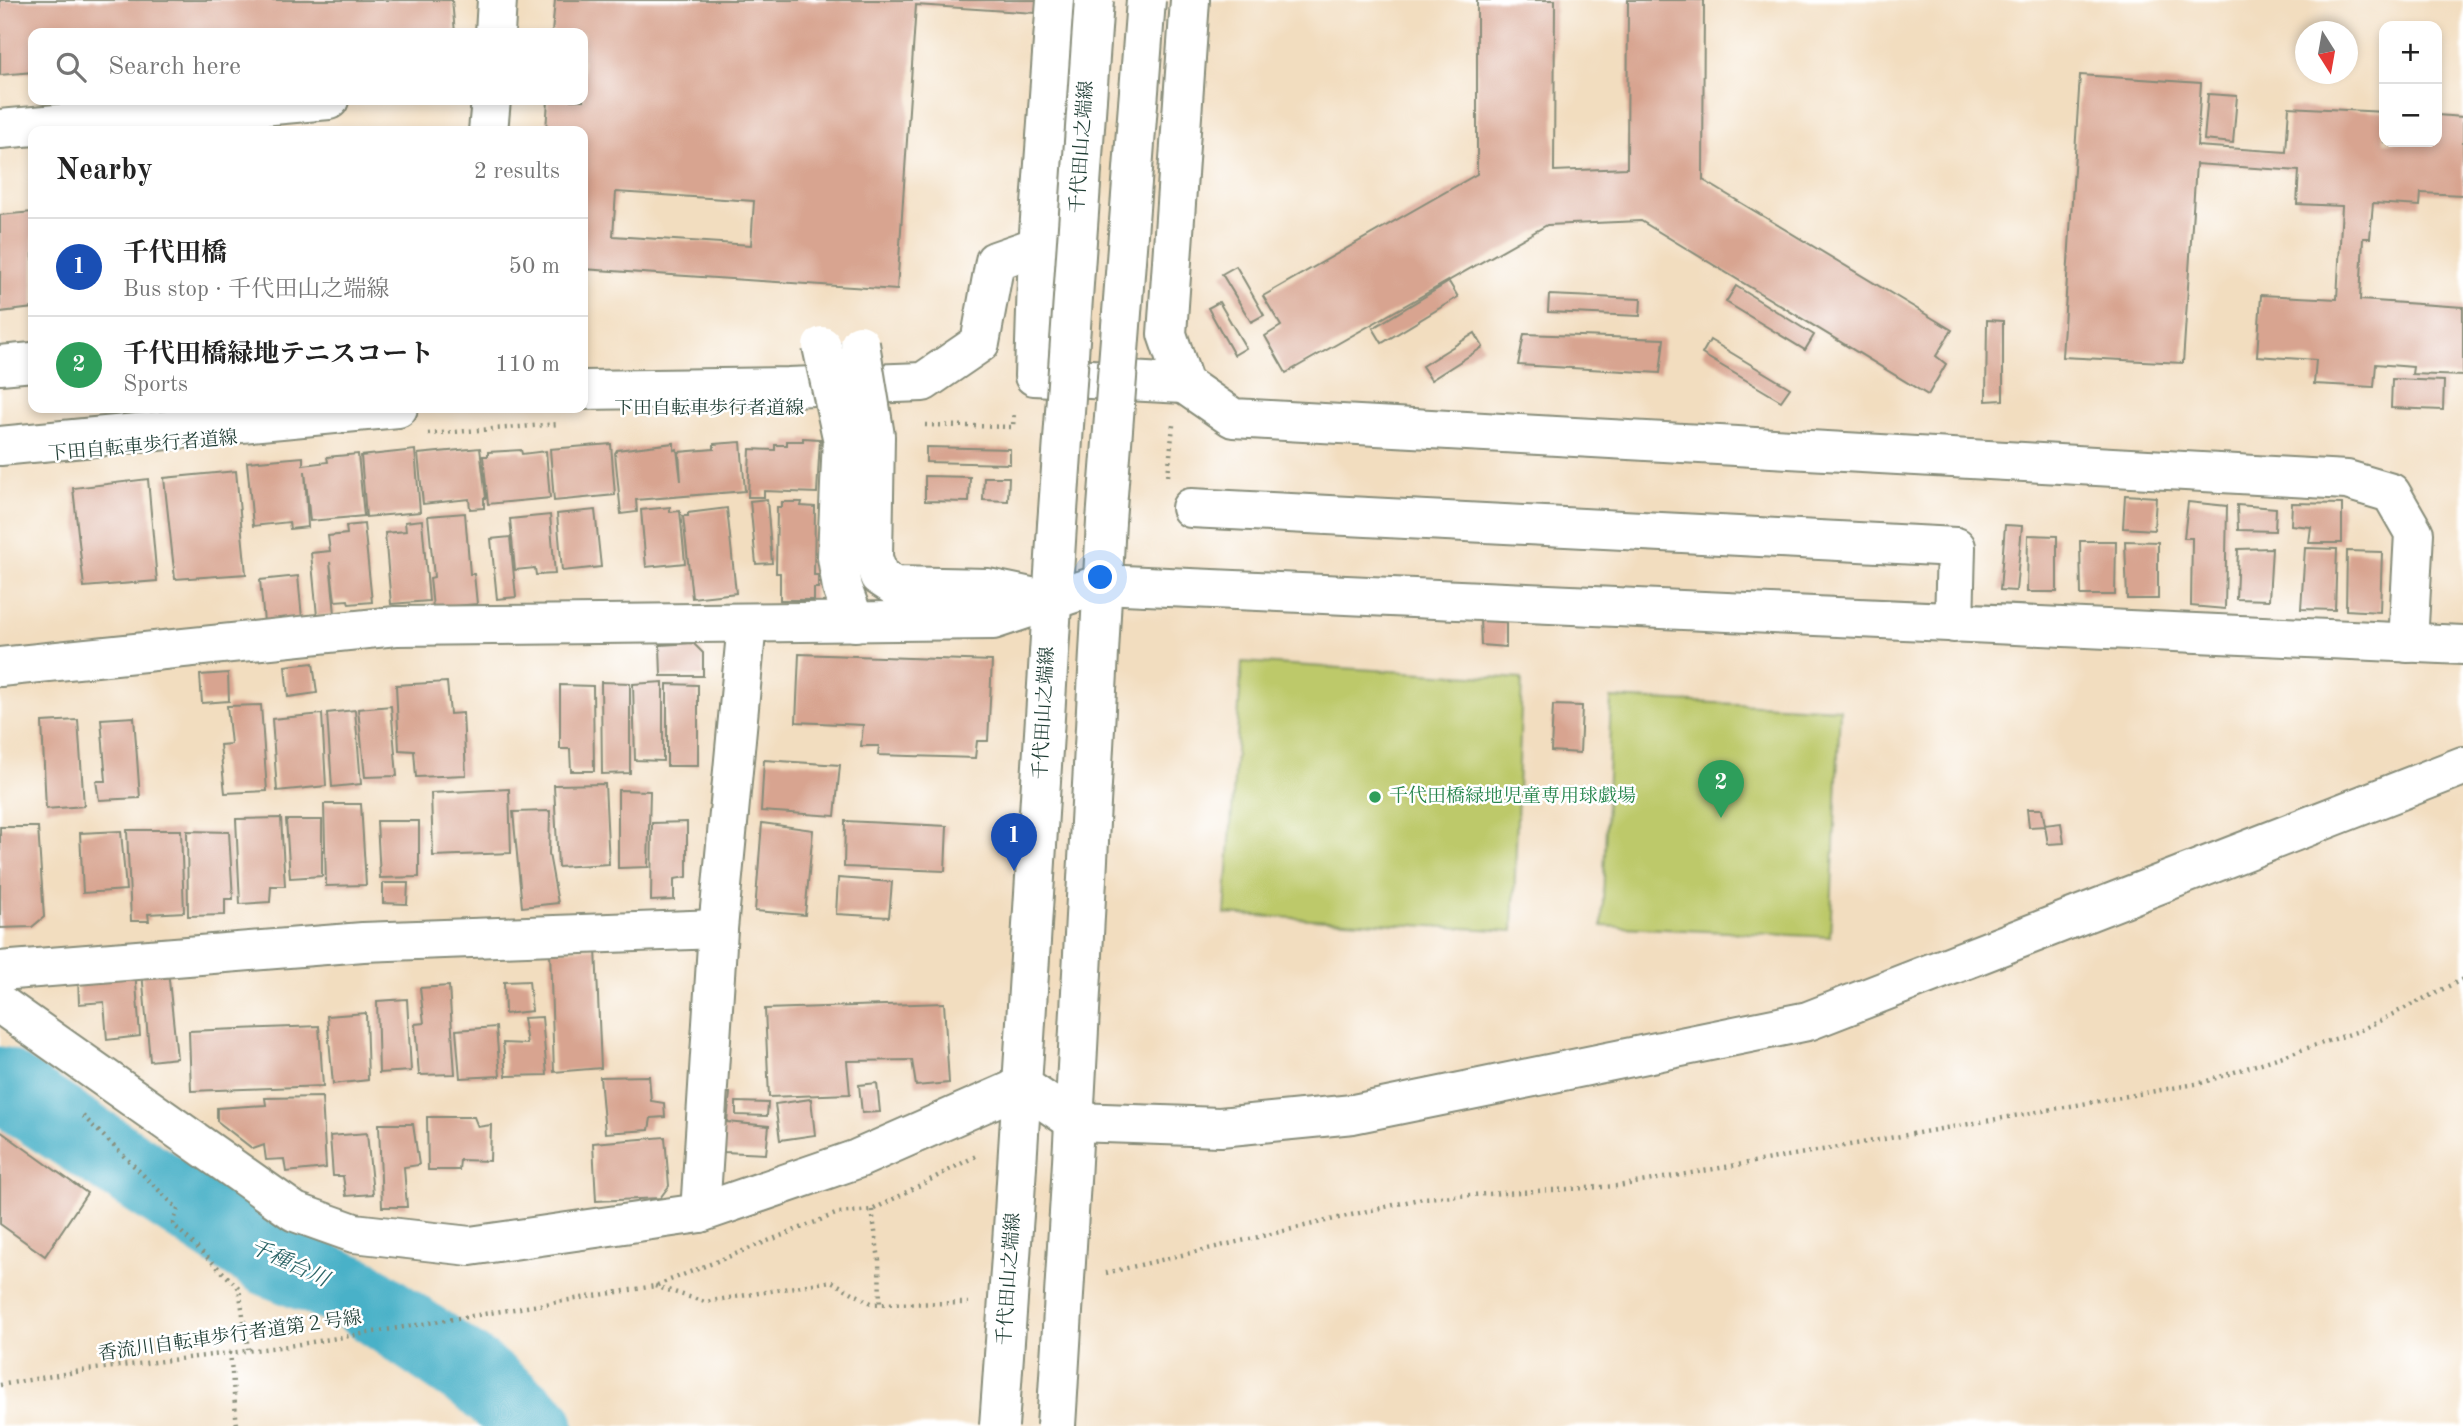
<!DOCTYPE html>
<meta charset="utf-8">
<style>
:root{--surface:#fff;--page:#f2f2f2;--text:#222;--muted:#767676;--line:#e0e0e0;--accent:#0b8043}
body{margin:0;font-family:"Old Standard TT","Noto Serif JP",serif;background:var(--page);color:var(--text)}
.controls{position:absolute;right:21px;top:21px;display:grid;overflow:hidden;border-radius:14px;box-shadow:0 4px 10px #0003}
.controls button{width:63px;height:63px;display:grid;place-items:center;padding:0;border:0;border-bottom:2px solid var(--line);background:var(--surface);color:var(--text);font:35px sans-serif}
.compass{position:absolute;left:2295px;top:21px;width:63px;height:63px;border-radius:50%;background:var(--surface);box-shadow:0 4px 10px #0003;rotate:169deg}
.you{position:absolute;left:1101px;top:578px;width:24px;height:24px;margin:-18px;border:5px solid #fff;border-radius:50%;background:#1a73e8;box-shadow:0 0 0 10px #1a73e833}
.badge{display:grid;place-items:center;width:46px;height:46px;border-radius:50%;background:var(--accent);color:#fff;font-size:23px;font-weight:700}
.pin{position:absolute;translate:-50% -58px;filter:drop-shadow(0 2px 4px #0008)}
.pin::after{content:'';position:absolute;top:37px;width:24px;height:21px;background:inherit;clip-path:polygon(0 0,100% 0,50% 100%)}
.list{margin:0;padding:0;list-style:none}
h2{display:flex;justify-content:space-between;align-items:center;height:91px;margin:0;padding:0 28px;font-size:30px}
h2 small{font-size:23px;font-weight:400;color:var(--muted)}
.list li{display:grid;grid-template-columns:46px 1fr auto;gap:21px;align-items:center;box-sizing:border-box;height:98px;padding:0 28px;border-top:2px solid var(--line)}
.list b{display:block;font-size:26px;white-space:nowrap}
.list p{margin:0;font-size:23px;white-space:nowrap;color:var(--muted)}
.list em{font-size:23px;font-style:normal;color:var(--muted)}
.icon{flex:none;width:38px;height:38px;fill:none;stroke:currentColor;stroke-width:2;stroke-linecap:round;stroke-linejoin:round}
.map{position:relative;flex:none;width:2463px;height:1426px;overflow:hidden}
.search{position:absolute;background:var(--surface);box-shadow:0 4px 10px #0003;left:28px;top:28px;width:560px;height:77px;display:flex;align-items:center;gap:18px;box-sizing:border-box;padding:0 24px;border-radius:14px;color:var(--muted);font-size:26px}
.panel{position:absolute;background:var(--surface);box-shadow:0 4px 10px #0003;left:28px;top:126px;width:560px;height:287px;border-radius:14px}
.map>svg:first-child{display:block}
.green{fill:#bdc96b;stroke:#6e8350;stroke-width:2}
.lines{fill:none;stroke-linecap:round;stroke-linejoin:round}
.river{stroke:#49b1c8;stroke-width:75}
.building{fill:#d8a490;fill-rule:evenodd}
.minor-casing{stroke:#888d7a;stroke-width:42}
.path{stroke:#888d7a;stroke-width:4.5;stroke-dasharray:2 5;stroke-linecap:butt}
.minor{stroke:#fff;stroke-width:38}
.minor-bridge-casing{stroke:#888d7a;stroke-width:42;stroke-linecap:butt}
.minor-bridge{stroke:#fff;stroke-width:38}
.leisure-dot{fill:#2e9e5b;stroke:#fff;stroke-width:2.5}
.labels{text-anchor:middle;dominant-baseline:central;stroke-width:5;stroke-linejoin:round;paint-order:stroke}
.street-label{font-size:19px;fill:#1f3d34;stroke:#fff}
.leisure-label{font-size:19px;fill:#27864d;stroke:#fff;text-anchor:start}
.water-label{font-size:21px;font-style:italic;fill:#2e6668;stroke:#fff}
</style>
<div class="map">
<svg width="2463" height="1426" viewBox="0 0 2463 1426">
<rect width="100%" height="100%" fill="#fff"/>
<filter id="ink" filterUnits="userSpaceOnUse"><feTurbulence type="fractalNoise" baseFrequency=".0143" numOctaves="2"/><feDisplacementMap in="SourceGraphic" scale="14" xChannelSelector="R" yChannelSelector="G"/><feConvolveMatrix kernelMatrix="1 2 1 2 8 2 1 2 1" color-interpolation-filters="sRGB"/></filter>
<filter id="wash" filterUnits="userSpaceOnUse"><feTurbulence type="fractalNoise" baseFrequency=".00686" numOctaves="4" result="noise"/><feDisplacementMap in="SourceGraphic" scale="28" xChannelSelector="R" yChannelSelector="G"/><feGaussianBlur stdDeviation="1.57" result="paint"/><feColorMatrix in="noise" values="0 0 0 0 0 0 0 0 0 0 0 0 0 0 0 0 0 1.4 0 .05"/><feComposite in="paint" operator="in"/></filter>
<g filter="url(#wash)">
<rect width="100%" height="100%" fill="#f2ddbf"/>
<g class="green">
<polygon points="1242,662 1522,679 1513,931 1225,914"/>
<polygon points="1611,698 1840,709 1830,937 1602,926"/>
</g>
<g class="lines">
<polyline class="river" points="0,1084 269,1259 356,1294 476,1376 537,1426"/>
</g>
<g id="blocks">
<g class="building">
<polygon points="0,0 452,0 455,33 33,33 33,72 0,75"/>
<path d="M555 0H1037L1036 13 916 5 897 290 583 269V131H546L548 100H583V33H552ZM616 192 754 201 751 245 613 236Z"/>
<polygon points="1477,0 1555,0 1554,171 1627,168 1628,0 1704,0 1703,180 1952,330 1936,356 1946,364 1928,395 1641,221 1547,225 1286,373 1265,336 1281,326 1263,296 1477,174"/>
<polygon points="2080,75 2201,83 2197,146 2286,152 2289,107 2384,112 2384,142 2437,142 2437,115 2463,117 2463,195 2421,193 2420,206 2373,203 2370,238 2363,238 2360,300 2463,307 2463,376 2412,374 2413,367 2376,364 2374,387 2314,384 2316,360 2257,356 2261,295 2337,299 2342,206 2297,204 2299,171 2196,164 2183,363 2062,357"/>
<polygon points="2208,94 2237,96 2233,143 2204,140"/>
<polygon points="33,212 33,308 0,312 0,215"/>
<polygon points="1236,266 1264,315 1251,322 1222,274"/>
<polygon points="1449,282 1458,297 1382,343 1373,328"/>
<polygon points="1736,286 1814,335 1805,350 1726,302"/>
<polygon points="1549,295 1641,299 1640,316 1548,312"/>
<polygon points="1219,302 1246,348 1234,355 1208,308"/>
<polygon points="1987,320 2003,321 2003,400 1986,401"/>
<polygon points="1475,333 1483,347 1431,380 1422,366"/>
<polygon points="1524,334 1664,339 1660,373 1518,365"/>
<polygon points="1710,340 1790,388 1781,401 1702,354"/>
<polygon points="2392,379 2444,381 2443,410 2391,408"/>
<polygon points="803,438 820,439 817,493 764,491 764,497 748,497 750,449 775,450 775,445 787,445 787,441 803,441"/>
<polygon points="741,442 745,491 636,500 637,512 621,514 615,453 617,450 674,443 674,450 677,449 681,481 679,452 714,449 714,444"/>
<polygon points="611,444 615,495 554,501 550,449"/>
<polygon points="926,447 1010,449 1010,464 926,462"/>
<polygon points="480,448 486,498 484,498 484,508 470,509 469,499 423,504 418,454"/>
<polygon points="415,450 420,512 366,517 361,456"/>
<polygon points="521,450 522,454 546,451 550,498 488,504 483,456 488,456 488,452"/>
<polygon points="358,454 364,516 310,521 305,471 308,527 290,529 289,522 253,526 247,462 303,457 303,465 328,462 327,457"/>
<polygon points="236,471 246,574 175,579 164,478"/>
<polygon points="925,476 970,477 969,502 925,501"/>
<polygon points="984,477 1009,477 1008,501 983,500"/>
<polygon points="148,479 157,581 84,587 73,488"/>
<polygon points="2125,495 2156,497 2154,530 2123,528"/>
<polygon points="767,499 772,563 756,564 750,501"/>
<polygon points="782,502 802,502 801,506 815,507 814,575 818,575 818,588 814,588 814,600 780,600 780,573 776,573 777,507 782,507"/>
<polygon points="2188,502 2227,506 2225,609 2191,606 2192,538 2184,538"/>
<polygon points="2292,503 2342,504 2342,543 2309,543 2311,527 2291,525"/>
<polygon points="2237,505 2276,508 2275,531 2238,530"/>
<polygon points="670,507 670,512 680,511 685,563 646,567 641,510"/>
<polygon points="727,508 736,593 692,598 683,516 688,516 688,513"/>
<polygon points="595,510 601,567 562,571 557,514"/>
<polygon points="465,513 470,574 474,574 477,604 433,608 430,578 434,577 428,516"/>
<polygon points="550,515 555,574 536,575 535,568 515,570 510,519"/>
<polygon points="422,520 429,601 391,604 385,533 406,531 405,522"/>
<polygon points="364,524 372,602 349,604 348,600 335,601 330,562 335,614 317,616 311,553 330,551 328,536 347,534 346,526"/>
<polygon points="2005,525 2022,526 2016,591 2000,590"/>
<polygon points="2028,535 2057,536 2057,592 2027,592"/>
<polygon points="510,537 516,597 497,599 491,539"/>
<polygon points="2080,541 2116,541 2115,595 2081,595"/>
<polygon points="2125,541 2158,542 2158,599 2127,599"/>
<polygon points="2272,548 2269,600 2236,599 2238,549"/>
<polygon points="2305,548 2337,549 2335,610 2301,609"/>
<polygon points="2347,551 2382,552 2380,612 2346,610"/>
<polygon points="298,576 302,618 264,622 260,580"/>
<polygon points="1480,618 1506,619 1506,647 1481,645"/>
<polygon points="693,643 703,653 703,676 661,676 660,645"/>
<polygon points="799,654 992,661 988,741 977,741 975,758 878,755 879,746 861,746 863,725 796,722"/>
<polygon points="313,663 317,693 288,697 285,666"/>
<polygon points="228,673 229,701 202,703 200,675"/>
<polygon points="447,682 450,714 463,713 466,775 416,777 414,751 399,750 396,685"/>
<polygon points="601,682 630,683 630,773 602,774"/>
<polygon points="663,682 663,761 635,760 633,684"/>
<polygon points="667,684 698,685 698,766 667,766"/>
<polygon points="560,685 593,686 594,771 571,771 570,749 560,749"/>
<polygon points="261,705 267,791 225,793 220,745 231,744 227,706"/>
<polygon points="1553,705 1582,706 1580,753 1551,751"/>
<polygon points="391,706 397,776 365,777 358,709"/>
<polygon points="355,710 361,784 332,787 327,713"/>
<polygon points="322,714 326,786 277,791 272,719"/>
<polygon points="134,717 140,798 99,800 96,781 106,781 101,719"/>
<polygon points="78,720 84,806 46,809 42,722"/>
<polygon points="764,760 840,765 835,816 761,811"/>
<polygon points="605,784 609,864 558,867 554,785"/>
<polygon points="509,789 511,853 433,856 431,793"/>
<polygon points="618,790 650,791 648,867 618,868"/>
<polygon points="324,804 361,804 366,885 326,886"/>
<polygon points="2027,809 2042,809 2045,825 2061,823 2064,843 2048,844 2045,826 2029,827"/>
<polygon points="550,811 549,854 558,903 522,907 513,812"/>
<polygon points="281,818 285,886 271,886 270,902 240,904 236,819"/>
<polygon points="286,820 322,820 322,876 290,878"/>
<polygon points="377,821 419,821 419,877 380,878"/>
<polygon points="845,821 947,826 945,871 844,867"/>
<polygon points="687,822 687,877 674,879 674,900 651,901 652,823"/>
<polygon points="762,823 813,830 805,915 755,911"/>
<polygon points="0,827 38,827 44,917 32,927 0,928"/>
<polygon points="127,830 181,830 184,912 148,914 149,921 131,921"/>
<polygon points="121,831 126,890 83,893 80,833"/>
<polygon points="187,831 229,832 233,899 225,899 225,915 188,916"/>
<polygon points="838,878 892,882 889,917 836,914"/>
<polygon points="383,883 408,883 407,904 383,903"/>
<polygon points="596,948 601,1068 554,1072 550,950"/>
<polygon points="135,970 140,1036 107,1040 104,1002 79,1004 78,976"/>
<polygon points="168,970 177,1058 150,1061 142,972"/>
<polygon points="529,981 532,1011 505,1014 504,982"/>
<polygon points="449,986 455,1074 419,1075 415,1024 424,1023 420,988"/>
<polygon points="407,999 411,1071 379,1073 377,1001"/>
<polygon points="944,1003 949,1083 916,1086 912,1060 847,1061 850,1094 769,1097 765,1009"/>
<polygon points="366,1013 368,1080 333,1084 327,1016"/>
<polygon points="542,1017 547,1075 506,1076 503,1043 527,1044 523,1018"/>
<polygon points="319,1026 323,1086 191,1091 189,1031"/>
<polygon points="496,1027 500,1076 460,1078 456,1030"/>
<polygon points="649,1076 651,1101 664,1103 665,1117 651,1118 649,1130 605,1133 600,1077"/>
<polygon points="877,1083 880,1112 862,1113 859,1085"/>
<polygon points="722,1093 730,1093 727,1122 769,1126 766,1154 724,1152 724,1147 718,1146"/>
<polygon points="322,1097 326,1168 286,1172 284,1159 266,1160 264,1145 253,1149 217,1121 217,1108 266,1105 265,1098"/>
<polygon points="811,1099 815,1135 780,1140 775,1104"/>
<polygon points="736,1102 768,1103 767,1116 736,1115"/>
<polygon points="427,1117 474,1117 478,1127 491,1125 490,1161 460,1160 459,1170 428,1170"/>
<polygon points="379,1124 413,1124 419,1165 404,1167 407,1207 382,1207"/>
<polygon points="0,1131 87,1193 45,1256 0,1224"/>
<polygon points="367,1133 373,1194 346,1196 343,1176 333,1176 330,1136"/>
<polygon points="665,1137 669,1186 660,1198 596,1201 593,1143"/>
</g>
</g>
</g>
<g filter="url(#ink)">
<use href="#blocks" fill-opacity="0" stroke="#888d7a" stroke-width="2"/>
<g class="lines">
<g class="minor-casing">
<g id="minor">
<polyline points="1056,0 1038,246 1034,376 1184,384"/>
<polyline points="1190,0 1167,334 1184,384 1233,418 2347,480 2391,493 2414,533 2408,643"/>
<polyline points="495,33 497,0"/>
<polyline points="0,129 329,100"/>
<polyline points="488,131 491,100"/>
<polyline points="0,365 33,362"/>
<polyline points="583,390 788,387 923,382 980,343 995,261 1038,246"/>
<polyline points="875,436 873,558 879,576 894,586 988,588 1050,601"/>
<polyline points="842,437 837,557 842,588 855,622"/>
<polyline points="0,446 398,408"/>
<polyline points="1191,508 1956,547 1954,623"/>
<polyline points="0,667 396,626 993,620 1101,584 2463,645"/>
<polyline points="0,971 363,942 718,929"/>
<polyline points="0,1004 295,1212 354,1233 470,1246 700,1213 857,1159 1023,1086 1075,1122 1220,1127 1353,1114 1808,1021 2463,766"/>
<polyline points="1071,1180 1106,521"/>
<polyline points="700,1213 718,929 747,623"/>
<polyline points="1014,1214 1057,525"/>
</g>
</g>
<g class="path">
<polyline points="925,425 1013,427 1014,412"/>
<polyline points="428,434 559,424"/>
<polyline points="1168,476 1173,425"/>
<polyline points="83,1116 178,1209 173,1224 239,1288 248,1349"/>
<polyline points="872,1210 879,1260 880,1304"/>
<polyline points="1106,1273 1423,1198 1618,1186 2201,1083 2359,1031 2463,979"/>
<polyline points="655,1286 705,1302 831,1281 873,1304 968,1303"/>
<polyline points="230,1352 237,1426"/>
<polyline points="0,1385 87,1370 288,1346 655,1286 838,1213 872,1210 976,1156"/>
</g>
<use href="#minor" class="minor"/>
<g class="minor-bridge-casing">
<g id="minor-bridge">
<polyline points="860,344 875,436"/>
<polyline points="822,346 842,437"/>
<polyline points="1106,521 1146,0"/>
<polyline points="1057,525 1094,0"/>
<polyline points="999,1426 1014,1214"/>
<polyline points="1056,1426 1071,1180"/>
</g>
</g>
<use href="#minor-bridge" class="minor-bridge"/>
</g>
</g>
<circle class="leisure-dot" cx="1375" cy="797" r="7"/>
<g class="labels">
<g class="street-label">
<text transform="translate(1083 147) rotate(-86)">千代田山之端線</text>
<text x="709" y="409">下田自転車歩行者道線</text>
<text transform="translate(143 447) rotate(-5)">下田自転車歩行者道線</text>
<text transform="translate(1045 713) rotate(-87)">千代田山之端線</text>
<text transform="translate(1010 1279) rotate(-86)">千代田山之端線</text>
<text transform="translate(230 1337) rotate(-8)">香流川自転車歩行者道第２号線</text>
</g>
<g class="leisure-label">
<text x="1389" y="797">千代田橋緑地児童専用球戯場</text>
</g>
<g class="water-label">
<text transform="translate(289 1264) rotate(25)">千種台川</text>
</g>
</g>
</svg>
<div class="controls">
<button>+</button>
<button>−</button>
</div>
<svg class="compass" viewBox="-18 -18 36 36"><path d="M0-13l5 13h-10z" fill="#e53935"/><path d="M0 13l5-13h-10z" fill="#767676"/></svg>
<div class="you"></div>
<div class="pin badge" style="left:1014px;top:871px;background:#1a4fb4">1</div>
<div class="pin badge" style="left:1721px;top:818px;background:#2e9e5b">2</div>
<div class="search"><svg class="icon" aria-label="search" viewBox="0 0 24 24"><circle cx="10" cy="10" r="6"/><path d="M15 15l6 6"/></svg>Search here</div>
<section class="panel">
<h2>Nearby<small>2 results</small></h2>
<ul class="list">
<li><span class="badge" style="background:#1a4fb4">1</span><div><b>千代田橋</b><p>Bus stop · 千代田山之端線</p></div><em>50 m</em></li>
<li><span class="badge" style="background:#2e9e5b">2</span><div><b>千代田橋緑地テニスコート</b><p>Sports</p></div><em>110 m</em></li>
</ul>
</section>
</div>
